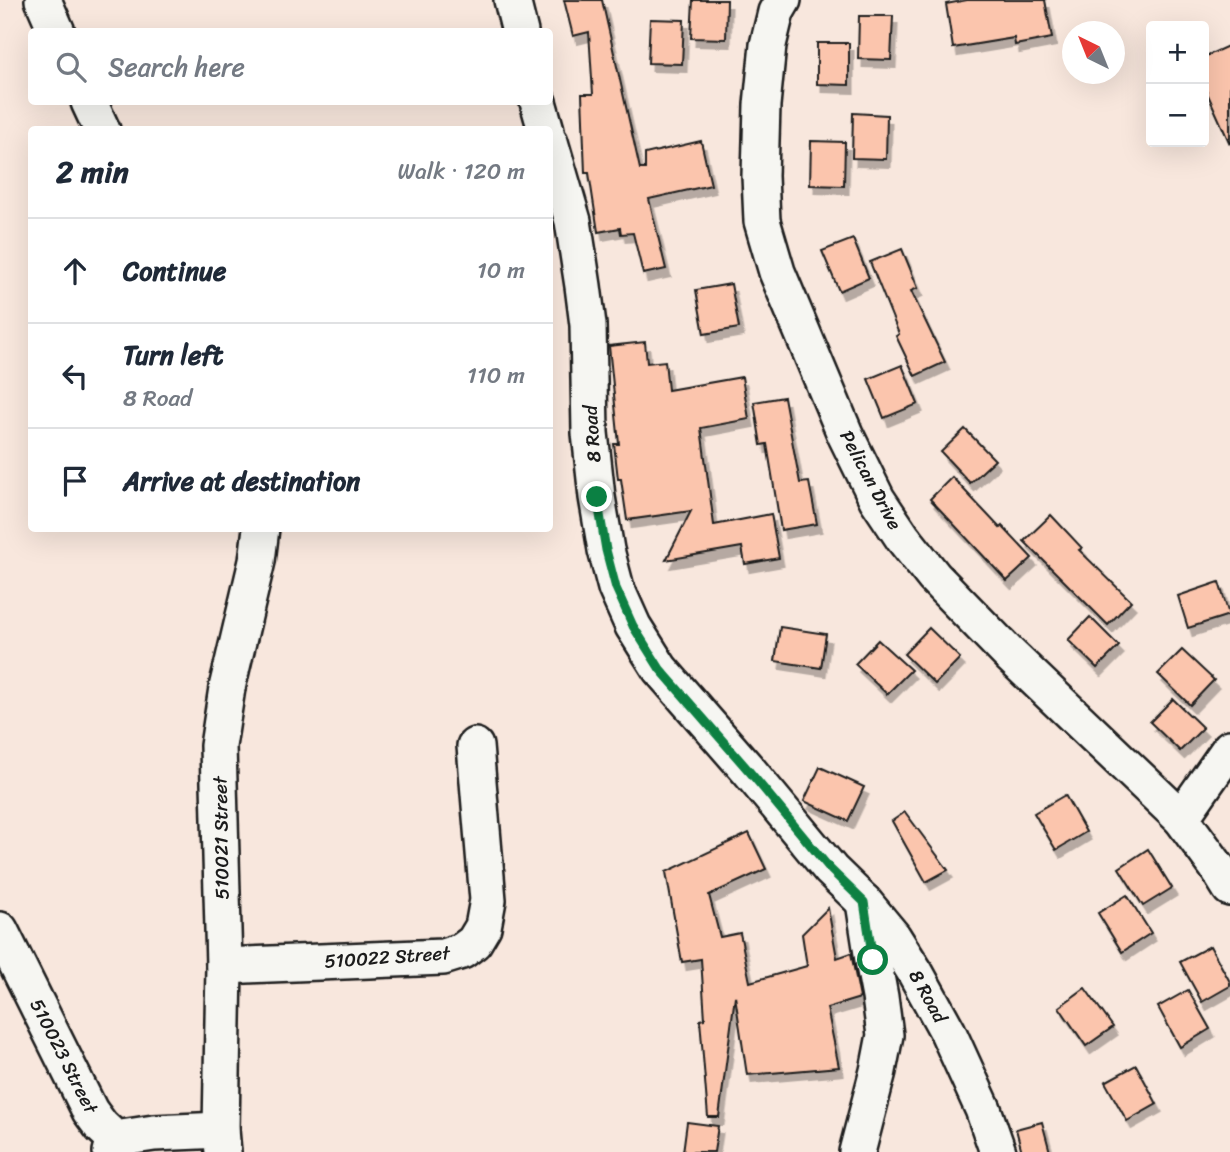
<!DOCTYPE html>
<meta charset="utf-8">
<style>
:root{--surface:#fff;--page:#f6f6f7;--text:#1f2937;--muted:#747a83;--line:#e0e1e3}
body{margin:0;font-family:Sriracha,sans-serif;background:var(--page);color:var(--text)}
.controls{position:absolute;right:21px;top:21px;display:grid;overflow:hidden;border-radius:7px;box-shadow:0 7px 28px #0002}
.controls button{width:63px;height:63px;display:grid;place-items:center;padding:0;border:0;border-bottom:2px solid var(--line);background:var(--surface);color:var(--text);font:35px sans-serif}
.compass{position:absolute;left:1062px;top:21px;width:63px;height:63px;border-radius:50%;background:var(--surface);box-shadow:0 7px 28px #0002;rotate:317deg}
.stop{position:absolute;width:21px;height:21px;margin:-16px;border:5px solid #0b8043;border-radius:50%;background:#fff}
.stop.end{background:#0b8043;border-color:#fff;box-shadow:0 2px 7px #0008}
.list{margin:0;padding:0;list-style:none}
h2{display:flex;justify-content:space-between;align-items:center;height:91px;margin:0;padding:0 28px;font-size:30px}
h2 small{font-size:23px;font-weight:400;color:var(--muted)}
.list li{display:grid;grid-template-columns:46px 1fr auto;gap:21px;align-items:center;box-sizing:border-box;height:105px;padding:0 28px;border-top:2px solid var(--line)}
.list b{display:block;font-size:26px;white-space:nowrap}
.list p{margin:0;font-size:23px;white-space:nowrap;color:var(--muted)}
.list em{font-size:23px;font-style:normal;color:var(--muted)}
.icon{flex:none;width:38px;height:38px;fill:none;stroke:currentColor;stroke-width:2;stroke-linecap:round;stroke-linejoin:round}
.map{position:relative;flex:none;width:1230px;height:1152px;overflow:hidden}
.search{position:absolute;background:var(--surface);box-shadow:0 7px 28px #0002;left:28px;top:28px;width:525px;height:77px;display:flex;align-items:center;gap:18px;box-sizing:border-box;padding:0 24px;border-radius:7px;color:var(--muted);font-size:26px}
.panel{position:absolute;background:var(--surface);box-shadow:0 7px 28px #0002;left:28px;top:126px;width:525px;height:406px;border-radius:7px}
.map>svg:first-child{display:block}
.building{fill:#fbc5ad;stroke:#1c1c1c;stroke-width:2;filter:url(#shadow)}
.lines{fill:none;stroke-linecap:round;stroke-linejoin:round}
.minor-casing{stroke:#1c1c1c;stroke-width:40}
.minor{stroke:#f6f6f2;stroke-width:35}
.route{stroke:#0b8043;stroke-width:9}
.labels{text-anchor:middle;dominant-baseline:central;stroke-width:7;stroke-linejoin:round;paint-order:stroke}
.street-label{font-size:19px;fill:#1c1c1c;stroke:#f6f6f2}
</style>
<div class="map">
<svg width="1230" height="1152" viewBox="0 0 1230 1152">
<defs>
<filter id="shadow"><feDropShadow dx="4.5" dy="8" stdDeviation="0" flood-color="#0004"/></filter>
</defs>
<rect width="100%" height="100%" fill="#f8e7dd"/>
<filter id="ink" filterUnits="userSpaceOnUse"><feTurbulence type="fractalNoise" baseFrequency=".0143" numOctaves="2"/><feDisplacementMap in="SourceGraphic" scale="14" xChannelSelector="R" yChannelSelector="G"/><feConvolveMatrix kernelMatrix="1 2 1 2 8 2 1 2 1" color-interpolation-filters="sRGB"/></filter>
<g filter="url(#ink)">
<g class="building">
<polygon points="564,0 602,0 640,169 645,169 645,154 701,141 711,185 649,199 666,269 643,274 633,233 621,234 620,228 598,232 589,173 585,173 582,94 593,94 589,32 573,36"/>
<polygon points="693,0 727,0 726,39 691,38"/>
<polygon points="967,0 1045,0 1052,38 1015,45 1014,38 953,48 946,4"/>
<polygon points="859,16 893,16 891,60 858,59"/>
<polygon points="650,19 684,20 682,64 648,63"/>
<polygon points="817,43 849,43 849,85 817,84"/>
<polygon points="1230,45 1230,144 1204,86 1204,57"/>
<polygon points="853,113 887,115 886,159 852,158"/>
<polygon points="811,141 845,142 844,186 810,185"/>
<polygon points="853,239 869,278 839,291 822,251"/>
<polygon points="902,249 918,288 911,291 945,362 915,376 896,336 899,334 870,262"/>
<polygon points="731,284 739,328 704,334 696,290"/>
<polygon points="645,342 647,363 665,361 668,390 742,377 749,419 701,428 714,525 771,514 779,558 745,564 742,547 666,560 691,511 627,520 621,479 618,479 614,444 619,444 609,346"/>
<polygon points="902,365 918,404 884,418 868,379"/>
<polygon points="784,397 800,483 809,482 817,524 781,530 767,444 761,445 754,402"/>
<polygon points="965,429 995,460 970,483 941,452"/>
<polygon points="952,477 1000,528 1002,526 1032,558 1007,581 930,499"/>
<polygon points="1051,515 1082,548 1079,550 1131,601 1108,625 1024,541"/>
<polygon points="1219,582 1229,615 1188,628 1178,596"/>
<polygon points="1090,617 1119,646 1097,668 1068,640"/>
<polygon points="780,627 826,634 821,668 775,661"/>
<polygon points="929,628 960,658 935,684 904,654"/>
<polygon points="878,640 911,670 887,694 855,664"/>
<polygon points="1182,650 1214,680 1190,705 1158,674"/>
<polygon points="1173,699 1203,728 1180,751 1150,722"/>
<polygon points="820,767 864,787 848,821 804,801"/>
<polygon points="1065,795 1086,832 1056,850 1034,813"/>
<polygon points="905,812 948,870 926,882 892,821"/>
<polygon points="749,833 766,869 709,895 720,937 740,933 750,982 807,966 802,934 828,908 837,958 851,953 860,998 827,1008 839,1067 747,1075 735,996 719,1117 708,1117 700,1020 705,1019 701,959 682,962 666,872"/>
<polygon points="1148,849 1172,888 1143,906 1119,868"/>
<polygon points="1127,895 1151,933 1122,952 1098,913"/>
<polygon points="1210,946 1230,982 1230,986 1202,1002 1180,962"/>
<polygon points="1085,988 1113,1027 1086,1046 1059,1007"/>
<polygon points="1188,990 1210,1029 1180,1047 1158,1007"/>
<polygon points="1136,1065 1157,1104 1127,1121 1105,1082"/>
<polygon points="687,1122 718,1126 714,1152 683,1152"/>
<polygon points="1042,1122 1050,1152 1022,1152 1016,1129"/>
</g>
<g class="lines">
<g class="minor-casing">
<g id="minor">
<polyline points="43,0 57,32"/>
<polyline points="512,0 520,32"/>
<polyline points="783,0 776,12 768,45 762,105 760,176 762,221 777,272 845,434 877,499 903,538 934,577 1010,655 1181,818 1217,867 1230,888"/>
<polyline points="89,102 102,130"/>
<polyline points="538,102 546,130"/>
<polyline points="550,142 573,221 583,286 588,325 590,433 597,497 606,550 616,588 633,626 660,669 749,771 831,870 864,902 893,937 915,972 948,1032 983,1109 998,1152"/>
<polyline points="1181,818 1230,748"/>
<polyline points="0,930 90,1111 101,1126 115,1139"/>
<polyline points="224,966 443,957 462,951 474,942 483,927 488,900 475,746"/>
<polyline points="111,1152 115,1139 154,1133 221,1130"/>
<polyline points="223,1152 221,1130 224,966 218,746 227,688 257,561 261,528"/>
<polyline points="857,1152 878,1071 885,1035 880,997 873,960 864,902"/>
</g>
</g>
<use href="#minor" class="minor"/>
</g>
</g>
<g class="lines" filter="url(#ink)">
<polyline class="route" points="597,497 606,550 616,588 633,626 660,669 749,771 831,870 864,902 873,960"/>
</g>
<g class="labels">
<g class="street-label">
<text transform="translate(592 434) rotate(-94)">8 Road</text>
<text transform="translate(871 480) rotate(62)">Pelican Drive</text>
<text transform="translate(221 838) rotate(-91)">510021 Street</text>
<text transform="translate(387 957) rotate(-4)">510022 Street</text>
<text transform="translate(928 996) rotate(61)">8 Road</text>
<text transform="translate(64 1056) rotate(63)">510023 Street</text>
</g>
</g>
</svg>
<div class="controls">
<button>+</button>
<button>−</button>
</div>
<svg class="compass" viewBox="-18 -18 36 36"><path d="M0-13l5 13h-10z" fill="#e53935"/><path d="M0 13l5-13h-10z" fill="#747a83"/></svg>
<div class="stop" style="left:873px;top:960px"></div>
<div class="stop end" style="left:597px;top:497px"></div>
<div class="search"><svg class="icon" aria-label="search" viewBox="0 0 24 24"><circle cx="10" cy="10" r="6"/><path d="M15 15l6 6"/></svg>Search here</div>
<section class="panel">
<h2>2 min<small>Walk · 120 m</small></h2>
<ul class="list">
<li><svg class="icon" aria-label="ahead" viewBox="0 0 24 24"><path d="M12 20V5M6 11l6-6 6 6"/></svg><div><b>Continue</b></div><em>10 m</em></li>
<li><svg class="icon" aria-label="left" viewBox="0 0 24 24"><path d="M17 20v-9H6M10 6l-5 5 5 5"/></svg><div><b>Turn left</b><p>8 Road</p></div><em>110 m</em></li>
<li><svg class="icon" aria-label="arrive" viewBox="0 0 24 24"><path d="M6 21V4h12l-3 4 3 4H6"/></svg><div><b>Arrive at destination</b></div></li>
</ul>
</section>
</div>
